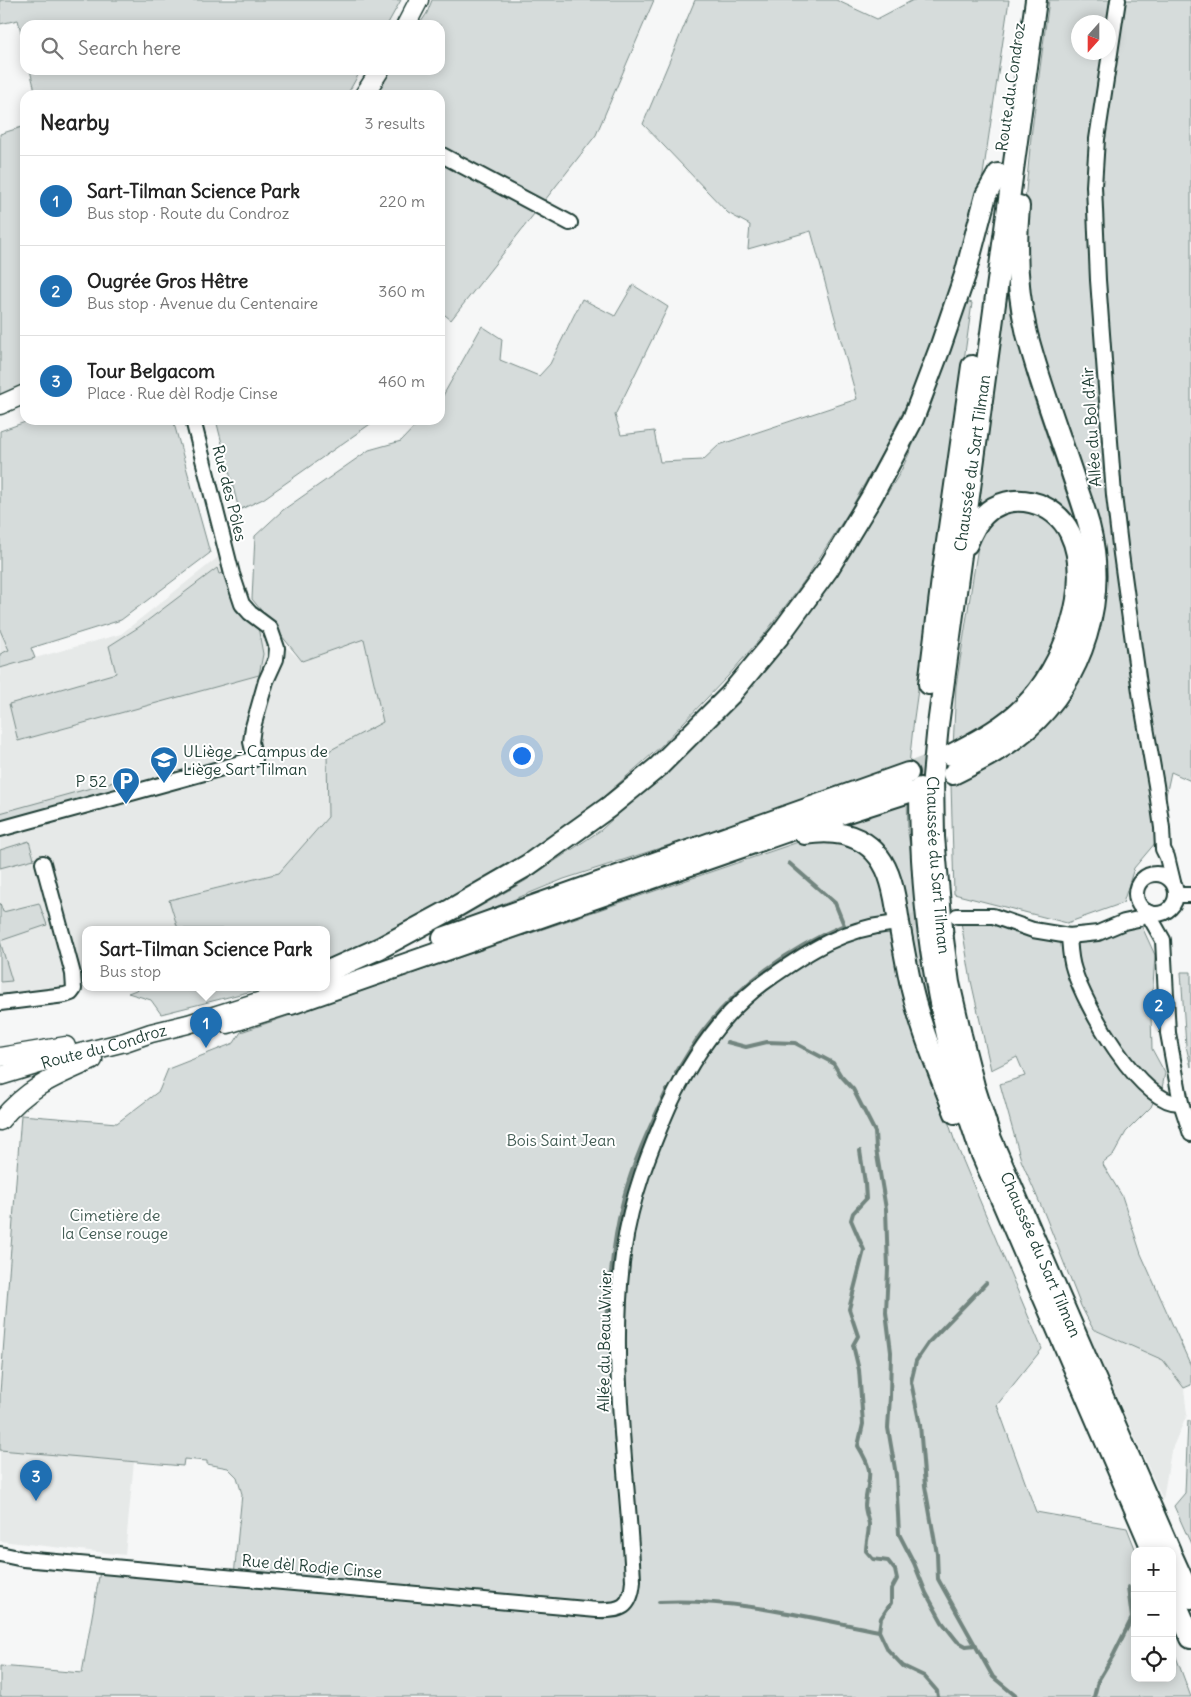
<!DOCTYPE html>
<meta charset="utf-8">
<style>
:root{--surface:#fff;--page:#f2f2f2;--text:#222;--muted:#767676;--line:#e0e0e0;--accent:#1f6fb2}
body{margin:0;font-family:Delius,sans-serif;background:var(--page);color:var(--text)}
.controls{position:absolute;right:15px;bottom:15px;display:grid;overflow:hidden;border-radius:10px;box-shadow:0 2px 12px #0003}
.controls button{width:45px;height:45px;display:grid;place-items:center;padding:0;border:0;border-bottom:1px solid var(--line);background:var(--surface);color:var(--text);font:25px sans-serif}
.compass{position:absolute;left:1071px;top:15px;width:45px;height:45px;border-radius:50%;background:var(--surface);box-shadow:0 2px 12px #0003;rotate:201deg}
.you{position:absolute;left:521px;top:755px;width:18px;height:18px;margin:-12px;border:4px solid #fff;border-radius:50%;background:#1a73e8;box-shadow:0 0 0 8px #1a73e833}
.badge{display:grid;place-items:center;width:32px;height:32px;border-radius:50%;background:var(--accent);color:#fff;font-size:16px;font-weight:700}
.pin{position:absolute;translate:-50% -41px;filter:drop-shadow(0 1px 2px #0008)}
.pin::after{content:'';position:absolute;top:26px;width:18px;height:15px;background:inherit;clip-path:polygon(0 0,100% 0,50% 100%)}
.popup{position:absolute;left:82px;top:926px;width:248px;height:65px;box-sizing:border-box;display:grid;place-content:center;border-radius:10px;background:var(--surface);filter:drop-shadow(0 1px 4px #0005);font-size:16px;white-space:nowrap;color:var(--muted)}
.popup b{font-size:19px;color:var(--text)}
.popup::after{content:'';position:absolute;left:50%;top:100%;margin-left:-10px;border:10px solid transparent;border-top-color:var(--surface)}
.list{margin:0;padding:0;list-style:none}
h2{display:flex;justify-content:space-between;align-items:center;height:65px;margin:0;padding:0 20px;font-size:21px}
h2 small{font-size:16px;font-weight:400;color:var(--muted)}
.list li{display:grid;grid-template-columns:32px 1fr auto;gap:15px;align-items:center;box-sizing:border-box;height:90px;padding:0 20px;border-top:1px solid var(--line)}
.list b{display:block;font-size:19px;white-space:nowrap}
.list p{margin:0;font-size:16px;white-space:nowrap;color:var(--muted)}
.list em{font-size:16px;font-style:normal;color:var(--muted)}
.icon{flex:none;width:28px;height:28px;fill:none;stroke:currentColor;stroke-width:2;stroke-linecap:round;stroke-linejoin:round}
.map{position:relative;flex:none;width:1191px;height:1697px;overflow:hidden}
.search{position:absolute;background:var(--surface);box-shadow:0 2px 12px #0003;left:20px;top:20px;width:425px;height:55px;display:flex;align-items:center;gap:12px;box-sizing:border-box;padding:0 18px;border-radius:15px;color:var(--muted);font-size:19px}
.panel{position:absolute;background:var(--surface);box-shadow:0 2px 12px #0003;left:20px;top:90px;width:425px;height:335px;border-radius:15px}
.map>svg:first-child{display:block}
.built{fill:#e6e9e8}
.green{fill:#d6dcdb;stroke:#7a8c88;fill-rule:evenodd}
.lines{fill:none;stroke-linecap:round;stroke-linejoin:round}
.stream{stroke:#72857f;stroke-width:4}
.minor-tunnel{stroke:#cbd2d0;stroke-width:14;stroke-dasharray:14 7;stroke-linecap:butt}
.highway-tunnel{stroke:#cbd2d0;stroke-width:20;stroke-dasharray:20 10;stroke-linecap:butt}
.minor-casing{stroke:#1f3d34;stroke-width:18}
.major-casing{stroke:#1f3d34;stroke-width:21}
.highway-casing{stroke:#1f3d34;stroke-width:24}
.minor{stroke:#fff;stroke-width:14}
.major{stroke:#fff;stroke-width:18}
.highway{stroke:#fff;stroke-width:20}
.labels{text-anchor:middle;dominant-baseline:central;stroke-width:4;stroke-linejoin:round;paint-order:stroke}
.street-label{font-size:16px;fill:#1f3d34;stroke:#fff}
.poi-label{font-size:16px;fill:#1f3d34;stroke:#fff;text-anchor:start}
.park-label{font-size:16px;fill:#445d55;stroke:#fff}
</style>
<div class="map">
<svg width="1191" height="1697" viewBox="0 0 1191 1697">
<rect width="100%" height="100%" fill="#f6f7f7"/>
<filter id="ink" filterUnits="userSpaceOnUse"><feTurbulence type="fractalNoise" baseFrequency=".02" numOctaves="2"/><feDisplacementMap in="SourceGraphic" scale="10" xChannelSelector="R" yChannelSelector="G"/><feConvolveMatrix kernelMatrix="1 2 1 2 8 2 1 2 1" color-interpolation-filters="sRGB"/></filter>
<g filter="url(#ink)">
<g class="built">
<polygon points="226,551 242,604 273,636 302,661 364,639 386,733 327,752 328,817 279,873 169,899 178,929 86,929 86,987 89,987 0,1001 0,576 35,658 121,634"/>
<polygon points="1085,1326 1163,1360 1184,1388 1187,1415 1171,1451 1163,1500"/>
<polygon points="0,1450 134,1461 125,1555 0,1541"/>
</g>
<g class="green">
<polygon points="0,0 401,0 387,25 25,25 25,49 18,20 0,24"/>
<polygon points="432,0 654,0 596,135 451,320 440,311 440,95 375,95 391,70 440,70 440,25 419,25 427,13"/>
<polygon points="695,0 836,0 877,19 913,0 1009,0 981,188 963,257 919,379 884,449 850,510 807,577 766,632 728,676 660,747 585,813 518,862 326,968 326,929 178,929 169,900 279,873 328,817 327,752 383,722 364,639 302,661 252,599 255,536 283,510 369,450 401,441 421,420 440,420 440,401 482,326 502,339 500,360 539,376 550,364 582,299 615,316 633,285 668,307 615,415 621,435 654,431 660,462 703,460 719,445 857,399 811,231 748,249 750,225 728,213 643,124"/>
<path d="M1049 0H1191V781L1171 772 1156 842 1134 868 1123 903 1067 923 954 894 951 783 1001 755 1101 583 1033 328 1021 244 1031 137ZM1078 22H1108V52H1078Z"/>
<polygon points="30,70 361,70 347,95 36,95"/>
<polygon points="25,126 25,390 0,400 0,134"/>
<polygon points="1007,279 1011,314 1031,390 1080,533 1049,499 974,511"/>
<polygon points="966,301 972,303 914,718 909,765 809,800 564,879 439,930 525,881 601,830 663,772 771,660 832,582 900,473 930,408"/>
<polygon points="31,420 173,420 210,553 121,620 31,648 35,658 0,668 0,654 9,650 0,630 0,431"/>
<polygon points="216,420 339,420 341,421 342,420 376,420 263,499 239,510"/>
<polygon points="1009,511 1034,511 1054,524 1067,542 1071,594 1063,626 1031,691 993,725 953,748 956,686 978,546 987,524"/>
<polygon points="217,568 219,574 230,571 236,611 258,627 263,654 259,675 18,741 9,704 116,673 109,646 139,627"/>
<polygon points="120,780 124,791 0,825 0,813"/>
<polygon points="907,797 908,832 914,876 917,929 936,1035 916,985 893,870 823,825"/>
<polygon points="813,837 836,837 868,855 884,883 909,1004 954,1139 1042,1349 997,1405 1036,1512 1127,1528 1136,1551 1135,1551 1135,1678 1172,1678 1172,1646 1191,1697 0,1697 0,1666 82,1673 100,1571 233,1586 242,1494 237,1477 228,1468 207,1464 207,1461 184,1459 183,1466 0,1450 0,1393 21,1115 117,1123 159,1091 168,1069 234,1043 241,1032"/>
<polygon points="29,841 34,859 0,868 0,850"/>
<polygon points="0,903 3,912 39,903 47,925 0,941 12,981 0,982"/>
<polygon points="976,920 1009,925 1050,940 1075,940 1138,921 1143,929 1155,955 1151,1017 1152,1049 1165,1073 1162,1088 1141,1085 1154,1100 1151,1107 1126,1132 1114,1154 1102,1163 1122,1196 1141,1254 1191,1366 1191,1385 1184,1388 1163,1360 1093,1329 1081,1306 1045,1215 1021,1160 1000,1084 1025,1076 1017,1057 991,1070 971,981 961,922"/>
<polygon points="1181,972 1191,972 1191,1067 1186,1046"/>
<polygon points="144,987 268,987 161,1014 151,1000 128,993"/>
<polygon points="1188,1421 1191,1421 1191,1544 1174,1506 1185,1493"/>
</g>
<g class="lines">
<g class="stream">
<polyline points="727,1042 746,1047 767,1042 795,1043 833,1063 841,1076 853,1089 875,1132 876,1149 886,1209 888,1269 886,1312 891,1352 890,1397 888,1428 896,1475 899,1534 914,1563 926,1593 942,1622 957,1641 966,1646 976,1645"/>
<path d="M676 1073C685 1059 693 1044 703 1031 739 984 790 948 844 925L835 903 789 863"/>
<path d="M860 1151 865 1183 866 1199 853 1213 851 1220 864 1250 849 1309 858 1336 853 1345 859 1370 863 1424 858 1446C876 1476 868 1474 865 1505 865 1512 868 1518 869 1524 869 1533 866 1542 866 1551L873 1559 888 1561 895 1570 897 1579 891 1590V1603L881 1618 879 1631 888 1650 903 1666 924 1676 937 1691 938 1697"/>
<polyline points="986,1283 929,1342 916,1361 911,1382 920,1425 925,1486 937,1554 938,1579 993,1677 1017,1697"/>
<path d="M607 1326C609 1282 613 1239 624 1197 634 1159 651 1125 667 1090"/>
<path d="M659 1602C733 1598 807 1617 879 1631"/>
<polyline points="1094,1697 1098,1681 1114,1654 1132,1618 1128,1587"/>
</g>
<polyline class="minor-tunnel" points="890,923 936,918"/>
<polyline class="highway-tunnel" points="908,773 950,756"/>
<g class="minor-casing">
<g id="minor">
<polyline points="1118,0 1097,139 1094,186 1098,280 1114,495 1121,554 1141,699 1156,785 1162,828 1163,849 1167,857 1173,882"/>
<polyline points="440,154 570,223"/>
<polyline points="0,829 255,759 251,742 253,727 266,681 276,659 277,648 270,628 250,613 242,604 232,574 193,420"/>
<circle cx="1156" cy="894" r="20"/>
<polyline points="1176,895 1191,895"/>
<polyline points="1147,912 1163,940 1168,1033 1181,1103 1191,1134"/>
<polyline points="957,916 993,916 1033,930 1069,936 1098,933 1124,922 1138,919 1147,912"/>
<path d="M1069 936C1070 948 1070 959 1074 970 1084 1004 1141 1106 1181 1103"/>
<polyline points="0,1003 65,995 71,993 74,989 73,974 43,863"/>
<path d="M0 1554 23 1559 597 1610C621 1611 631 1608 633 1581 628 1470 608 1359 624 1248 631 1198 649 1152 669 1106 693 1055 725 1008 773 976 810 950 844 929 890 924"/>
</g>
</g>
<g class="major-casing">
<g id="major">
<polyline points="406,25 419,0"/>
<polyline points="364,95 380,70"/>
<polyline points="0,405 25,394"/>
<polyline points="228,1024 291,1004"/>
<polyline points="0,1057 66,1046"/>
<path id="s1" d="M0 1076 56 1059 125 1042 151 1033 188 1024 293 991"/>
<path d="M0 1121C28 1087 54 1077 93 1060"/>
</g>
</g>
<g class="highway-casing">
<g id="highway">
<path id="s2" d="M1036 0 938 725 933 777 934 837 943 939 949 983 961 1035 974 1086 991 1139 1170 1551"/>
<polyline points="929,684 944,563 972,366"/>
<path d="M951 755C977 741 1003 728 1024 707 1063 669 1095 585 1070 533 1055 501 1010 489 984 515 976 523 971 534 967 544"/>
<path d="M953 774C979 761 1005 748 1027 729 1084 679 1108 598 1089 525 1085 511 1080 496 1075 482 1059 433 1040 384 1027 334 1017 292 1015 250 1019 206"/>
<path d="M920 788C920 915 938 1029 980 1150L1153 1551"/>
<path d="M805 834C845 827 879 840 891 882 895 895 897 909 899 923 903 945 907 968 912 990 922 1032 939 1073 955 1113"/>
<polyline points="443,938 908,773"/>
<polyline points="326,972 380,948 452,909 528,865 609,807 658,767 730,695 779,636 828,569 871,498 913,419 940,348 965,275 986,195 998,174"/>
<polyline points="291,1004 785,832 909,792"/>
<polyline points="1172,1556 1191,1598"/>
<polyline points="1172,1594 1191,1638"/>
</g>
</g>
<use href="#minor" class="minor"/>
<use href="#major" class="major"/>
<use href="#highway" class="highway"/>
</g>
</g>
<defs>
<g id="university-pin" transform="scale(1.4375)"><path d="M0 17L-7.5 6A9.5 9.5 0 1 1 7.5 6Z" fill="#1f6fb2" stroke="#fff"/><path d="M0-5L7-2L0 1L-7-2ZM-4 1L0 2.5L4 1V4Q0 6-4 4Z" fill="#fff"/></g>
<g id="parking-pin" transform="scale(1.4375)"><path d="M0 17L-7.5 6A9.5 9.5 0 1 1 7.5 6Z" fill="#1f6fb2" stroke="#fff"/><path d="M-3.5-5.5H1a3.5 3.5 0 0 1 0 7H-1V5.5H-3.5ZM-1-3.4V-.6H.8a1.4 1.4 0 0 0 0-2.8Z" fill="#fff"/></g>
</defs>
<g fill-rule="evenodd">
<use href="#university-pin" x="164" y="760"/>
<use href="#parking-pin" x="126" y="781"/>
</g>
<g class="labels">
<g class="street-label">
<text transform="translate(1010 87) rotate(-82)">Route du Condroz</text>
<text transform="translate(1091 427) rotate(-94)">Allée du Bol d'Air</text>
<text transform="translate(972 463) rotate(-82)">Chaussée du Sart Tilman</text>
<text transform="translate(230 493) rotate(76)">Rue des Pôles</text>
<text stroke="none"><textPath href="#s2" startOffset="872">Chaussée du Sart Tilman</textPath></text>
<text stroke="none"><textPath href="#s1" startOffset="108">Route du Condroz</textPath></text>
<text stroke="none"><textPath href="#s2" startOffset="1278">Chaussée du Sart Tilman</textPath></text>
<text transform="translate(604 1341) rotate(-89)">Allée du Beau Vivier</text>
<text transform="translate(312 1566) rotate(5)">Rue dèl Rodje Cinse</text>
</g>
<g class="poi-label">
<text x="183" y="751">ULiège - Campus de<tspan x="183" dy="18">Liège Sart Tilman</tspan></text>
<text x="107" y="781" text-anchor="end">P 52</text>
</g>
<g class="park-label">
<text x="561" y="1140">Bois Saint Jean</text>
<text x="115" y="1215">Cimetière de<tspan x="115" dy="18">la Cense rouge</tspan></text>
</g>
</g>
</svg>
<div class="controls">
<button>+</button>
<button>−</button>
<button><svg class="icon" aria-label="locate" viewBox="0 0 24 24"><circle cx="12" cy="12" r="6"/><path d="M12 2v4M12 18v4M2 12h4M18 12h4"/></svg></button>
</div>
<svg class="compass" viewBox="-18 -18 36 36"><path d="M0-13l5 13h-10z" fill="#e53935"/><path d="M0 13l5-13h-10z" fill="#767676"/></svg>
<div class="you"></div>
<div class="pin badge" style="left:206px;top:1048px">1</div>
<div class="popup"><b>Sart-Tilman Science Park</b>Bus stop</div>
<div class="pin badge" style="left:1159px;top:1030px">2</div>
<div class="pin badge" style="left:36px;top:1501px">3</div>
<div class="search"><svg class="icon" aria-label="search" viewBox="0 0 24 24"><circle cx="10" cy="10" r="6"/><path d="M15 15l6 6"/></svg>Search here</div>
<section class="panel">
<h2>Nearby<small>3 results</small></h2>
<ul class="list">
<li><span class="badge">1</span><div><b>Sart-Tilman Science Park</b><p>Bus stop · Route du Condroz</p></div><em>220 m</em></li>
<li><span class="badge">2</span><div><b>Ougrée Gros Hêtre</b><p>Bus stop · Avenue du Centenaire</p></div><em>360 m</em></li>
<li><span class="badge">3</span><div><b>Tour Belgacom</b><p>Place · Rue dèl Rodje Cinse</p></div><em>460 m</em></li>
</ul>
</section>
</div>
